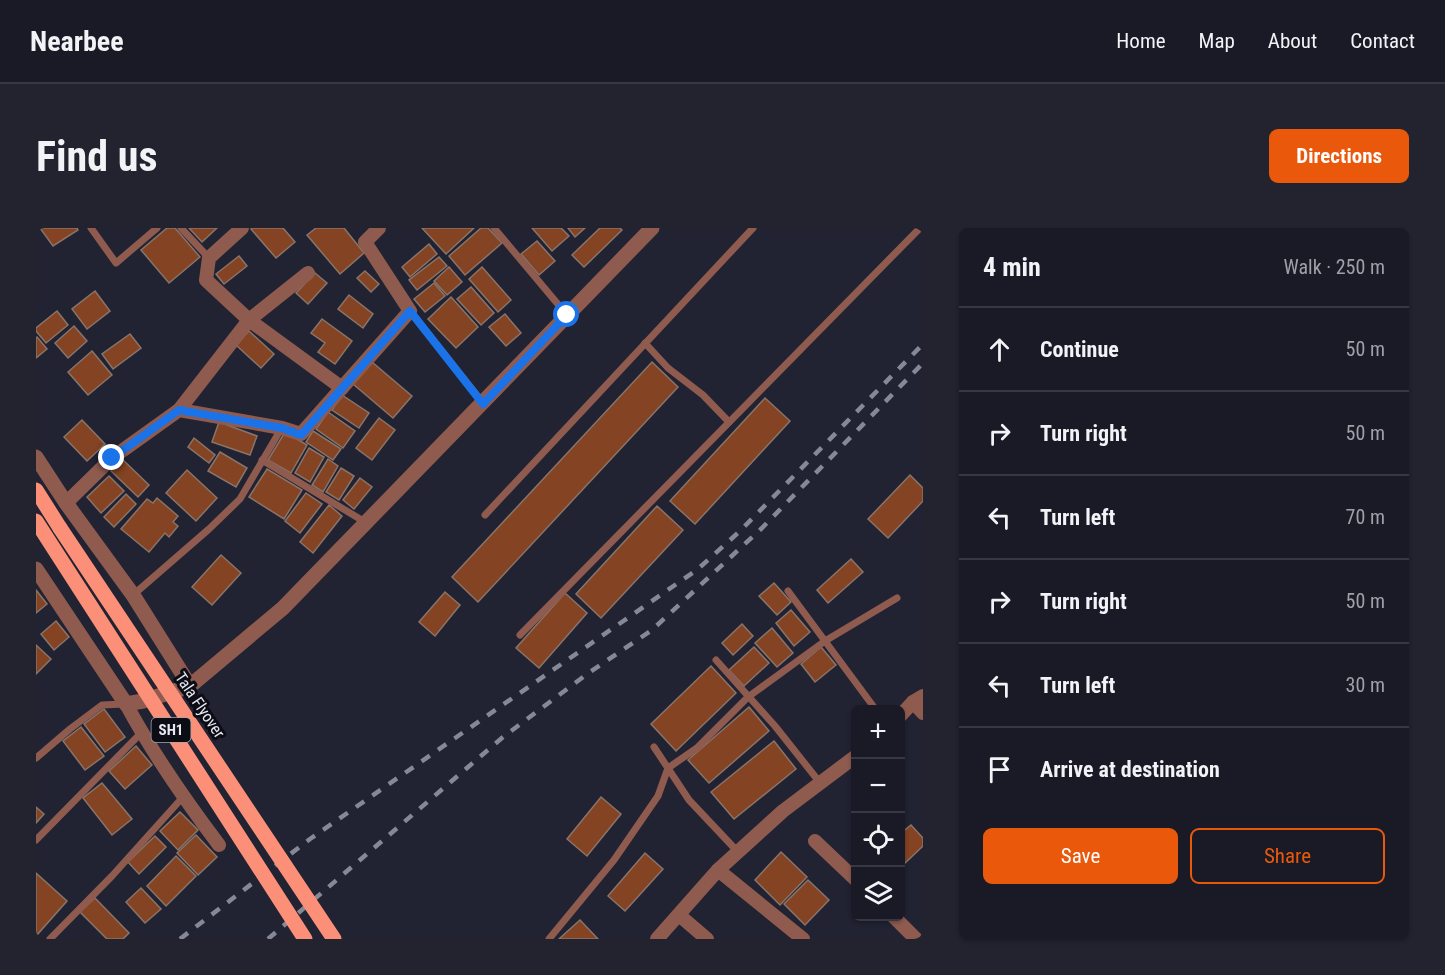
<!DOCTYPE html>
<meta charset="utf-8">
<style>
:root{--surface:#191a26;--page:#22232e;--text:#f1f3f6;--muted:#9fa1a7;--line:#373843;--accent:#ea580c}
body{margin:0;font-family:"Roboto Condensed",sans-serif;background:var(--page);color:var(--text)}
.controls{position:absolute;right:18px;bottom:18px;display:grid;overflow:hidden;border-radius:9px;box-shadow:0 2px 4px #0004}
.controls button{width:54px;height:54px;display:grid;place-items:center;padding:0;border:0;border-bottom:2px solid var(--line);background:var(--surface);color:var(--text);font:30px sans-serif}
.stop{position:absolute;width:18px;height:18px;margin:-14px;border:4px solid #1a73e8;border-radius:50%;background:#fff}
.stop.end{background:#1a73e8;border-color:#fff;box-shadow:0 2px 6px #0008}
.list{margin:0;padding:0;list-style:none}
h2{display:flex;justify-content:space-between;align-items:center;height:78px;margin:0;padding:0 24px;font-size:26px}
h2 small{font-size:20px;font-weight:400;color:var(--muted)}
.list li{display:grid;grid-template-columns:39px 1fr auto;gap:18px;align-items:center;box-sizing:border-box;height:84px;padding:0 24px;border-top:2px solid var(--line)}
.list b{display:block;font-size:22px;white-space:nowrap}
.list em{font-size:20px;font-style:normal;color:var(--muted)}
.actions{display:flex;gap:12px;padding:18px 24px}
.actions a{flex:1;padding:14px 0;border:2px solid var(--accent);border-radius:9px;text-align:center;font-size:21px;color:var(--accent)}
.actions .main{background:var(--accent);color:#fff}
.icon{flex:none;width:33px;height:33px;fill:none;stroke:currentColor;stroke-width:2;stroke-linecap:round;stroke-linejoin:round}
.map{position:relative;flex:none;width:887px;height:711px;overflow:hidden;border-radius:9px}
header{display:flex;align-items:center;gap:36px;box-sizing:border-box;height:84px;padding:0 30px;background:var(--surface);border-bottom:2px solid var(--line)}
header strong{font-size:28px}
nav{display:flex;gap:33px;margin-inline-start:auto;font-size:21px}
.intro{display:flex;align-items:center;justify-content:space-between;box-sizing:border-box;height:144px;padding:0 36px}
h1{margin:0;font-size:42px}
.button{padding:15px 27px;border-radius:9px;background:var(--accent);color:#fff;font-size:21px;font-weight:700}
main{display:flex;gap:36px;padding:0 36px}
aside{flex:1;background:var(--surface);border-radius:9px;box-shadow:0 2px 4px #0004}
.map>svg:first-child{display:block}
.building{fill:#844322;stroke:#89746a;stroke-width:1.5}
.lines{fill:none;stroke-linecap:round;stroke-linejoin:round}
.service{stroke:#905b4f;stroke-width:7}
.minor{stroke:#905b4f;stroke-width:14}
.tertiary{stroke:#905b4f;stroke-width:15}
.primary{stroke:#fc8f77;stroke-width:15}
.rail{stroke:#868895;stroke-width:4.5;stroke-dasharray:10 10;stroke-linecap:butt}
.primary-bridge{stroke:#fc8f77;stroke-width:15}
.route{stroke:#1a73e8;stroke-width:8}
.labels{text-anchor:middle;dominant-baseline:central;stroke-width:6;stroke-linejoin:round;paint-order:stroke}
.shield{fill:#0c0d14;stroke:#a5a6b0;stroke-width:1.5}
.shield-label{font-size:15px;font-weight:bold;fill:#e6e8f3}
.street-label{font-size:16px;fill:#e6e8f3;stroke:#0c0d14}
</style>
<header>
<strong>Nearbee</strong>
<nav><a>Home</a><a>Map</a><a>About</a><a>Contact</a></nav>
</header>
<div class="intro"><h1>Find us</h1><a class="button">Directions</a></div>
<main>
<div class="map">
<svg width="887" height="711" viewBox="0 0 887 711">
<rect width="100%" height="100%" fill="#212333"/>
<g class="building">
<polygon points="4,0 41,0 42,2 17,18"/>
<polygon points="131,0 139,0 164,29 133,55 105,22"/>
<polygon points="153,0 181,0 166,14"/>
<polygon points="216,0 247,0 259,14 240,30 215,1"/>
<polygon points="280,0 308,0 328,25 304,46 271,7"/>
<polygon points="386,0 438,0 410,26"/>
<polygon points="445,0 452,0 466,15 429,47 413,28"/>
<polygon points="496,0 525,0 533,8 516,23"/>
<polygon points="532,0 549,0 539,9"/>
<polygon points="564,0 584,0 586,2 548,39 536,27"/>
<polygon points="501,13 519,33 503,47 485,26"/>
<polygon points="393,16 401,26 374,49 366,39"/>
<polygon points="203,28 211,38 188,56 180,46"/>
<polygon points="403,29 411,38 381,62 373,52"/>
<polygon points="413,39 426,54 411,67 398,53"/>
<polygon points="446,39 475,72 462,84 433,51"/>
<polygon points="329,43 343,56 335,64 321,50"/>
<polygon points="279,45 291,55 272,76 260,65"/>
<polygon points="398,55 409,68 389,84 378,71"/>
<polygon points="435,59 458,85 445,97 421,71"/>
<polygon points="59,63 74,83 51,101 36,81"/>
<polygon points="313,67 337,86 327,100 302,81"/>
<polygon points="415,69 442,99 420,120 392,91"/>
<polygon points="21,83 32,97 10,115 0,103 0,100"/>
<polygon points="469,86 485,105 470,118 453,99"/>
<polygon points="286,91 316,113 299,136 282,124 289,115 275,105"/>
<polygon points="38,98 51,113 32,130 19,115"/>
<polygon points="213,103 238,126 225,140 200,117"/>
<polygon points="94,106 105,120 77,141 66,126"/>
<polygon points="1,109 11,121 0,130 0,110"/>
<polygon points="56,123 76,147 52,167 32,144"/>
<polygon points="336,134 376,168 357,190 317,156"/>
<polygon points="616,134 642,159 442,374 416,349"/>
<polygon points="306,167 333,185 323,200 296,182"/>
<polygon points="729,170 754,193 659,296 634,273"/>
<polygon points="292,184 319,203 307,220 280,201"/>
<polygon points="343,190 359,202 336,232 320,220"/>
<polygon points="46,192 69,216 51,233 28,209"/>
<polygon points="183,194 221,208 214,227 176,214"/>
<polygon points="277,203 305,221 297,232 270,214"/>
<polygon points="249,204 271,217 255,245 232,232"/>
<polygon points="158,210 179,227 173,235 152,219"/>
<polygon points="273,220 288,229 274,254 259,245"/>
<polygon points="184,224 211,240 200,259 172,243"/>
<polygon points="86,231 113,257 102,269 75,243"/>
<polygon points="292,231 302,238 287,264 276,257"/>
<polygon points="305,240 318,248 303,272 290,264"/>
<polygon points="231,241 266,262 248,291 213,269"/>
<polygon points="151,242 181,270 160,293 130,265"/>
<polygon points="874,247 887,260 887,273 852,310 832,291"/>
<polygon points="73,248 88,263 65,285 51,269"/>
<polygon points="324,250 336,259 318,281 307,272"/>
<polygon points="270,265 286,276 264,305 249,293"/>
<polygon points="90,266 100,276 78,299 68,289"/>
<polygon points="121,270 142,288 137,294 142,298 133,309 129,305 113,324 85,301 111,271 117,275"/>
<polygon points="293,277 306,288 277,325 264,314"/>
<polygon points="621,278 647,302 565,390 540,366"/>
<polygon points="185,327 205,345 176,377 156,359"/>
<polygon points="815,331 827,344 792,375 781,362"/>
<polygon points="738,355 755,374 741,387 723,368"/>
<polygon points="0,362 11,376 0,385"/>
<polygon points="409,364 424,377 399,408 383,394"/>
<polygon points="529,365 551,385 503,440 480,420"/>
<polygon points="755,382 774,404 758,418 740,395"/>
<polygon points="20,393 33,409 18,422 5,406"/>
<polygon points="706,396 717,408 697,427 686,415"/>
<polygon points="736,400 757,425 741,439 719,415"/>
<polygon points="0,417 15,431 0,446"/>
<polygon points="718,419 733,435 708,458 693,442"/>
<polygon points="785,419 800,437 779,454 765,436"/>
<polygon points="675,438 700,465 640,523 615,496"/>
<polygon points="713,479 733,503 673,555 652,532"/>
<polygon points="68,481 89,509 69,524 48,496"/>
<polygon points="45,499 68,528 49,542 27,513"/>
<polygon points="738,513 760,541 698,591 675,564"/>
<polygon points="100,518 116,537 89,561 73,543"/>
<polygon points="66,555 96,591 76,607 47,570"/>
<polygon points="565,569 585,586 551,628 531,611"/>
<polygon points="0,579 8,586 0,595"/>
<polygon points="144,584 162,602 142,622 124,603"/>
<polygon points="875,597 887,610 887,618 868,636 864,633 864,606"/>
<polygon points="160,607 181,629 162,647 141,625"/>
<polygon points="119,608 130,619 103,646 92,634"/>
<polygon points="745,624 771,649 744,677 719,652"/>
<polygon points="609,625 627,641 589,683 572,668"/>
<polygon points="140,628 160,648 130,678 111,658"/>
<polygon points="0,645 31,673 0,708"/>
<polygon points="772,652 793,672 769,697 748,676"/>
<polygon points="105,660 125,681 109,695 90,674"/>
<polygon points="59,670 93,705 87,711 71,711 44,684"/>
<polygon points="544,692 562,711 523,711"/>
</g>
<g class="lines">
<g class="service">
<polyline points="55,0 80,35 121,0"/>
<polyline points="145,0 173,30"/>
<polyline points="458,0 531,87"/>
<polyline points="374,83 447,175"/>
<polyline points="609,115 632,140 667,167 693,194"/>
<polyline points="226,232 329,294"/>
<polyline points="449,287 717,0"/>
<polyline points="752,363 840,482"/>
<polyline points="97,367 173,301 204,271 245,201"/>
<polyline points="484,407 884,0"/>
<polyline points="680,432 739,498 785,556"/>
<polyline points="618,519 653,572 702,624"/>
<polyline points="0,530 34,501 66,477 88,476"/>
<polyline points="0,612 106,504"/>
<polyline points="14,711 76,648 147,569"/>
<polyline points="513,711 578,632 622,568 632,540 661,520 712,469 789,413 861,370"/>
</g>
<g class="minor">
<polyline points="206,0 173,30 170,52 213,92 306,160"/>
<polyline points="143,182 213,92 272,45"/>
<polyline points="30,275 76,230 143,182 246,200 265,206 374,83 329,14 343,0"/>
<polyline points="877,474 887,485"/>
<path d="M90 476C117 526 149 572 183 617"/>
<polyline points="864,488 877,474 887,468"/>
<polyline points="779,613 820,652"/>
<polyline points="682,642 767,711"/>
<polyline points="643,687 671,711"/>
<polyline points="857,688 880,711"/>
<polyline points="621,711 682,642 747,583 820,528"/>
</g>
<g class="tertiary">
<polyline points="0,229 30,275 97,367 154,458"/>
<polyline points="0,341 90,476 107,473 154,458 247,380 616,0"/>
</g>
<polyline class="primary" points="0,262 24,300"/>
<g class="rail">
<polyline points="144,711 274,611 662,341 704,303 887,116"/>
<polyline points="232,711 467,509 551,446 616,402 726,300 887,135"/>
</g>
<g class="primary-bridge">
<polyline points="0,293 269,711"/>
<polyline points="24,300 298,711"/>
</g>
</g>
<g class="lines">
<polyline class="route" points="76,230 143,182 246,200 265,207 374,83 447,176 531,87"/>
</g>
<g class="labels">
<rect class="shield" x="115.5" y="490" width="39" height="24" rx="4.5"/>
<g class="shield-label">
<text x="135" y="502">SH1</text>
</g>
<g class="street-label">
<text transform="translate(164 477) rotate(56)">Tala Flyover</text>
</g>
</g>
</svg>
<div class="controls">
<button>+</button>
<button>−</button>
<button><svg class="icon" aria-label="locate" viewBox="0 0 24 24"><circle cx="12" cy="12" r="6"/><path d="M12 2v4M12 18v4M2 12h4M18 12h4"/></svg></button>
<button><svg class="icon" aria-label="layers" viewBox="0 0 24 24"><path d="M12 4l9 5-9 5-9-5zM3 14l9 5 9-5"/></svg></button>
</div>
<div class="stop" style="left:531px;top:87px"></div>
<div class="stop end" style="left:76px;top:230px"></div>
</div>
<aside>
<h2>4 min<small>Walk · 250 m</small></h2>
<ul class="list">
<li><svg class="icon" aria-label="ahead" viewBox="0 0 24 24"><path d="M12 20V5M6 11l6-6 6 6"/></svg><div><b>Continue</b></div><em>50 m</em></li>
<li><svg class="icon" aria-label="right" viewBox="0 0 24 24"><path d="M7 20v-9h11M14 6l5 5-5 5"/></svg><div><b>Turn right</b></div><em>50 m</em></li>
<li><svg class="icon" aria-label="left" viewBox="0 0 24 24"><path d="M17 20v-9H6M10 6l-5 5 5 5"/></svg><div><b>Turn left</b></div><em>70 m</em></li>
<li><svg class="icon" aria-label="right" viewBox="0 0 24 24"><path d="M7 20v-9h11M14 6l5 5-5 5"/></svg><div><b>Turn right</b></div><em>50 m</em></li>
<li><svg class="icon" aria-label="left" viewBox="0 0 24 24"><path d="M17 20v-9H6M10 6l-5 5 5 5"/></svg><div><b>Turn left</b></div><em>30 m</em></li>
<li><svg class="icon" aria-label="arrive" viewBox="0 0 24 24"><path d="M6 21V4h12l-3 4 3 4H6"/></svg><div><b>Arrive at destination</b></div></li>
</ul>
<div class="actions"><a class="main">Save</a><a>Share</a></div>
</aside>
</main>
